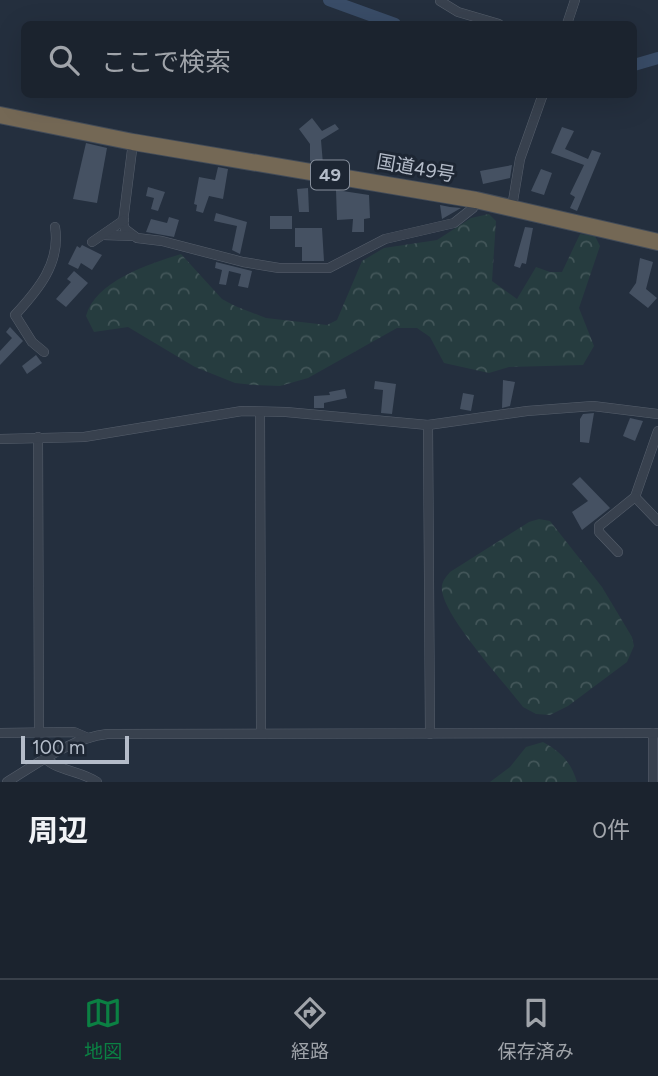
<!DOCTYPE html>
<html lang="ja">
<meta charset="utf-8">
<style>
:root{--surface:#1b232e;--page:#282f3a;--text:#f1f3f6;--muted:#a0a4aa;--line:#39404a;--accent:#0b8043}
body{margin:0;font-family:Figtree,"Noto Sans JP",sans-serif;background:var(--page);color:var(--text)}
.scale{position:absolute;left:21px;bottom:18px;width:108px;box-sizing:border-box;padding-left:7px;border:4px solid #b4bcc9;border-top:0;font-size:19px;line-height:24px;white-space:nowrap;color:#b4bcc9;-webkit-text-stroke:5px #1d2633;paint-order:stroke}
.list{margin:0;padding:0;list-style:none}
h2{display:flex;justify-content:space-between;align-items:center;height:91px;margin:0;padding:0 28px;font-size:30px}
h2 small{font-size:23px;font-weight:400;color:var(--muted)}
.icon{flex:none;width:38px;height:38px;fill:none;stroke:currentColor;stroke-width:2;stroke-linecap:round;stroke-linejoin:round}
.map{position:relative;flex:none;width:658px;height:782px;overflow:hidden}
.search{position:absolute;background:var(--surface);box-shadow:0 7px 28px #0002;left:21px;right:21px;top:21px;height:77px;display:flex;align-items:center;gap:18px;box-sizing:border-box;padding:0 24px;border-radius:10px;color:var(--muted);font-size:26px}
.sheet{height:196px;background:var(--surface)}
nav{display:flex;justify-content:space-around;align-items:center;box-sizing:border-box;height:98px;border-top:2px solid var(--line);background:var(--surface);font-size:19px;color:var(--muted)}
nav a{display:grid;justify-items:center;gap:4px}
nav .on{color:var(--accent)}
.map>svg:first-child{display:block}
.forest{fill:url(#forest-crowns)}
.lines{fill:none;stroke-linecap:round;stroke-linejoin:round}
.river{stroke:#394c67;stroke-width:12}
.building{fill:#455162}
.street-casing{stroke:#565f6c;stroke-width:10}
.highway-casing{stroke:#434c59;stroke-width:18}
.street{stroke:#38414e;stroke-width:9}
.highway{stroke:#746855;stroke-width:16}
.labels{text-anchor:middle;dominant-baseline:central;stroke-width:6;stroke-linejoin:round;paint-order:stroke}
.shield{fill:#1d2633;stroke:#878f9c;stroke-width:2}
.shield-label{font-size:18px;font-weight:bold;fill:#b4bcc9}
.street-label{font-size:19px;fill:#b4bcc9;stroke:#1d2633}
</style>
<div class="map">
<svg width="658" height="782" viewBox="0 0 658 782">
<defs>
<pattern id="forest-crowns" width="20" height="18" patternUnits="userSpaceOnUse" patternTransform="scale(1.75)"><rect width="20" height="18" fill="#263c3f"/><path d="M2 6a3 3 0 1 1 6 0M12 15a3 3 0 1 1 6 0" fill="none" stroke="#435659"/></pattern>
</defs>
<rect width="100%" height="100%" fill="#242f3e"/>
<g class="forest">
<path d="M489 214 496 221 492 281 517 299 536 267 550 272H562L580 234 595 236 600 246 579 308 594 346 583 365 509 367 489 373 444 363 430 337 417 328H397L308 378 280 386 254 385 235 383 195 367 128 327 94 332 86 316C95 281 149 264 181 254L222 299 235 306 266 318 327 325 337 320 362 261 384 248 437 240 471 218Z"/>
<path d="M539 519 550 521 602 587 632 637 634 646 627 662 568 706 550 715 536 714 523 707C504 682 446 619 442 591 441 582 445 578 450 572L529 522Z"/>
<path d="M543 742C561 752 571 762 577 782H490L510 767 526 747Z"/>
</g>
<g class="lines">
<g class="river">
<polyline points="329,0 395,24"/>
<polyline points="634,65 658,58"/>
</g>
</g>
<g class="building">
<polygon points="312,118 322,131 335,124 339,129 321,140 323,164 310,161 310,144 299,129"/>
<polygon points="562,127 574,131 565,149 588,159 592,150 601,153 577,211 570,208 575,197 570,194 584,165 551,153"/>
<polygon points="86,143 107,148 97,203 73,199"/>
<polygon points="512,165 510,178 483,184 480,171"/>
<polygon points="218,167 228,169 223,199 209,196 203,213 196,211 197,205 194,204 199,177 215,180"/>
<polygon points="541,169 552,173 544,195 531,191"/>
<polygon points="148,187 165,192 158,211 151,209 154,198 146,196"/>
<polygon points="308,188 309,212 299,212 297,189"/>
<polygon points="336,190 369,195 370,218 364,219 364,232 352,232 353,219 337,220"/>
<polygon points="440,205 450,207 461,208 442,219"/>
<polygon points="216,213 247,222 240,254 232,250 237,226 214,221"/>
<rect x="270" y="216" width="22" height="13"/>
<polygon points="169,217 179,220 174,237 146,232 151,219 167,223"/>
<polygon points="525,227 533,228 526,264 522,263 520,268 514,266"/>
<polygon points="295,228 322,228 324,261 302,261 302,247 295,247"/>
<polygon points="82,245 102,255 92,270 81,263 78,269 68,264 77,246 80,248"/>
<polygon points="640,258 653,262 646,289 657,298 648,308 629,293 636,283"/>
<polygon points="216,262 252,271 248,288 238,286 241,274 229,271 226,285 219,284 222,270 215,268"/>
<polygon points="74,271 88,283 66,307 56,299 71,282 67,279"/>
<polygon points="10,327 23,341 0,365 0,351 12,338 6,332"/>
<polygon points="36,355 42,363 27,374 22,366"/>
<polygon points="503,380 515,382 510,406 502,408"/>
<polygon points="375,381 396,384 392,414 381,413 383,390 374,389"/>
<polygon points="345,389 347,398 324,403 324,408 314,408 314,396 330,395 329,392"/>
<polygon points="463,393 474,395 471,411 460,409"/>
<polygon points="594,413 589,443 580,442 580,419 583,414"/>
<polygon points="630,418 643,421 635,441 623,436"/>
<polygon points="580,477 610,508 582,530 572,512 588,501 572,484"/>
</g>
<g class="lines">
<g class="street-casing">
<g id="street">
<polyline points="440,1 458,12 499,24"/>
<polyline points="567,24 575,0"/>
<polyline points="133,142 123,222 125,229 137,238 162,241 243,262 279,268 329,268 385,239 454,223 473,208 476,200"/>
<polyline points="512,207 520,159 543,94"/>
<polyline points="103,235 133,236"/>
<polyline points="92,242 124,220"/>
<path d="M44 352 32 342 15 315C38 290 61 263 55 227"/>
<polyline points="260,412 261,733"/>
<polyline points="428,425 430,734"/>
<polyline points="658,431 635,497 658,521"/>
<polyline points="38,437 39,732"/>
<polyline points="0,439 84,437 242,411 286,412 428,425 527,411 593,406 658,414"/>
<polyline points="618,552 599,532 599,526 635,497"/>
<polyline points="0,733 74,732 88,738"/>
<polyline points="653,733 653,782"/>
<path d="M46 759C58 771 82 771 97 782"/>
<path d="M7 782C37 764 71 738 107 734L658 733"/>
</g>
</g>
<g class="highway-casing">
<polyline id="highway" points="0,115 133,142 476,200 658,242"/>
</g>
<use href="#street" class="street"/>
<use href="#highway" class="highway"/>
</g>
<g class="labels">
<rect class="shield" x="311" y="160.5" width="38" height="29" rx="5"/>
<g class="shield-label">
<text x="330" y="175">49</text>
</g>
<g class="street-label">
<text transform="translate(416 168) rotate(10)">国道49号</text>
</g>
</g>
</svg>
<div class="scale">100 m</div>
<div class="search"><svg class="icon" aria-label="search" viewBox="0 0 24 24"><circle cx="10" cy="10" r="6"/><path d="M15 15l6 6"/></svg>ここで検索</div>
</div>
<section class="sheet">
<h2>周辺<small>0件</small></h2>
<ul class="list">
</ul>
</section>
<nav>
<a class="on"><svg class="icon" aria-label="map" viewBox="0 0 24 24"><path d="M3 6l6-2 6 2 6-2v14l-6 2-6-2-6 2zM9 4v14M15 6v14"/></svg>地図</a>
<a><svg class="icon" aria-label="directions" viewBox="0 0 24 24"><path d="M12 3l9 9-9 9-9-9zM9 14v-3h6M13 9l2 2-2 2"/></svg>経路</a>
<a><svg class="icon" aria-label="saved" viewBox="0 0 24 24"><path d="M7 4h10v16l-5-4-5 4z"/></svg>保存済み</a>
</nav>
